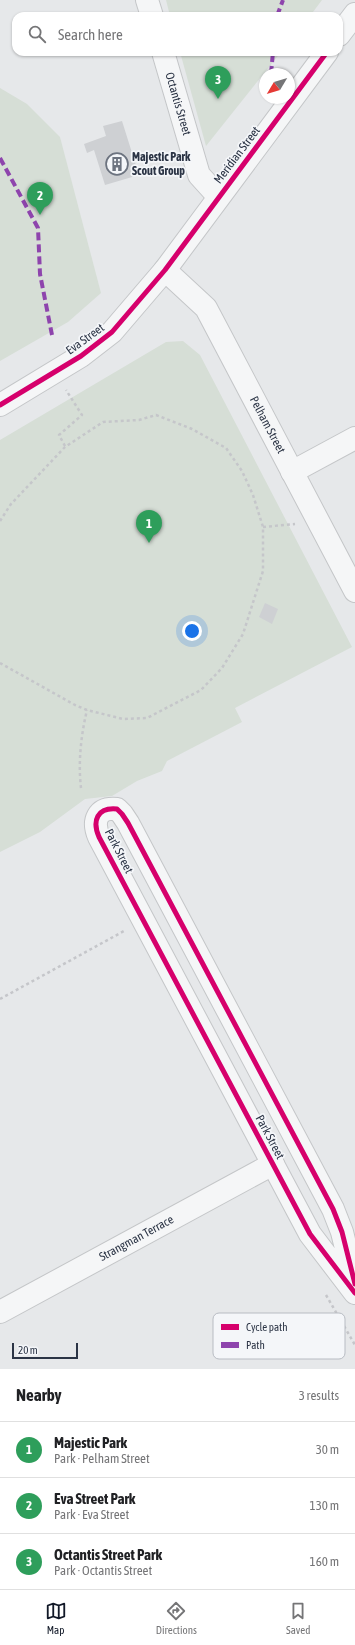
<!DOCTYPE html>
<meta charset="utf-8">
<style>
:root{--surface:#fff;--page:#f6f6f6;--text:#202124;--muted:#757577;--line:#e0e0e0;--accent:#111827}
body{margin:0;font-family:"Asap Condensed",sans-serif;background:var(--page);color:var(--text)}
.compass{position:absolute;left:259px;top:68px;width:36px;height:36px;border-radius:50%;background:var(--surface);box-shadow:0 1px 3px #0004;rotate:232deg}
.scale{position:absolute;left:12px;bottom:10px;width:66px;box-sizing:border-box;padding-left:4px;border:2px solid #2b3445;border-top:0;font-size:11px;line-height:14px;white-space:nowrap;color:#2b3445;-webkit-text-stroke:3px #f4f6f9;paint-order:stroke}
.you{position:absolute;left:192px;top:631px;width:14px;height:14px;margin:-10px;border:3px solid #fff;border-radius:50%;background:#1a73e8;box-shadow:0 0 0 6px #1a73e833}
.badge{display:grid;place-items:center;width:26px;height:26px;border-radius:50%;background:var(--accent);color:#fff;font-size:13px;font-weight:700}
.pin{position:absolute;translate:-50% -33px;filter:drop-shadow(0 1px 2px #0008)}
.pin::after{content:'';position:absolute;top:21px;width:14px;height:12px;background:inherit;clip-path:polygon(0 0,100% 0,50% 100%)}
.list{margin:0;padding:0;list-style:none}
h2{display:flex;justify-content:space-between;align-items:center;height:52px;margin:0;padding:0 16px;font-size:17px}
h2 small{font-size:13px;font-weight:400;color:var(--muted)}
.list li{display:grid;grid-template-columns:26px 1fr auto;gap:12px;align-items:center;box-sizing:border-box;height:56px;padding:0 16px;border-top:1px solid var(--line)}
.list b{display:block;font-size:15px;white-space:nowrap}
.list p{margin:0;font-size:13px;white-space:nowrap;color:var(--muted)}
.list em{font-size:13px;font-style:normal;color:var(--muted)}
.icon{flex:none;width:22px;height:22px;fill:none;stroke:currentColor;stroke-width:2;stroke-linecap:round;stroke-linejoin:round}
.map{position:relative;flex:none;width:355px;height:1369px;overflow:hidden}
.search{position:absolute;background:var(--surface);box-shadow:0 1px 3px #0004;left:12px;right:12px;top:12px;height:44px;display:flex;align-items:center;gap:10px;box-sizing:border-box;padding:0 14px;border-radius:12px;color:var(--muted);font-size:15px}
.sheet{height:220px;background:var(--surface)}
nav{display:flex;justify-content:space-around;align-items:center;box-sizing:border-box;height:56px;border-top:1px solid var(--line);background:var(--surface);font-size:11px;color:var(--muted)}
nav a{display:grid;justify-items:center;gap:2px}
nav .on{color:var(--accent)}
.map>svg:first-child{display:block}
.green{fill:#d6ded6}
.building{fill:#ced0d3}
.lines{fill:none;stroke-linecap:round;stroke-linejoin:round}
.minor-casing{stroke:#c4c6c8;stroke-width:24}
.path{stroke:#c5c6ca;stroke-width:2.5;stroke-dasharray:3 3;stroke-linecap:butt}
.minor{stroke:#f5f6f7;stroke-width:22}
.quiet{stroke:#8e44ad;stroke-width:4;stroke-dasharray:8 4;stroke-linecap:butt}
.cycleway-casing{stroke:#f4f6f9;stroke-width:8}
.cycleway{stroke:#d6006c;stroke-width:5}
.labels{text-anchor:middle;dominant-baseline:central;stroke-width:3.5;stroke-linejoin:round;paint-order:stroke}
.street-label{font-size:12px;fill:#2b3445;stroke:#f4f6f9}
.poi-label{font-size:12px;font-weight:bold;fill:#2b3445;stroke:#f4f6f9;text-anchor:start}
.key{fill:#f4f6f9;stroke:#b8bcc3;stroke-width:1}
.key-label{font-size:11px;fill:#2b3445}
</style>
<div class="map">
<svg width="355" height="1369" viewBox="0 0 355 1369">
<rect width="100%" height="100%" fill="#e6e8ea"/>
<g class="green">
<polygon points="166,0 322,0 310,16 170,16"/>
<polygon points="180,52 281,52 206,146"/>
<polygon points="0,88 27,104 60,137 101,293 68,322 0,361"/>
<polygon points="183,341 200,355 352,647 235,708 242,722 167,761 162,771 137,781 112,796 85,799 40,832 0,852 0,440 166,342"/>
</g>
<g class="building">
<polygon points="122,121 139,175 105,185 94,150 87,153 84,144 106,136 103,126"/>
<polygon points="265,603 278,609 272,624 259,617"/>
</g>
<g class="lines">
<g class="minor-casing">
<g id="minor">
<polyline points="147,0 152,16"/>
<polyline points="339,35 355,14"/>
<path id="s1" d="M163 52 199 175 218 196"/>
<path id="s2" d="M165 270 206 308 355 591"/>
<polyline points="0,405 81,356 112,332 165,270 327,52"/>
<polyline points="292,472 355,438"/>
<path d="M355 1284 342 1232 333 1209 128 823 122 814 117 809C97 807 92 821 99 837L310 1234 355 1293"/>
<path id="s3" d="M0 1312 273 1164"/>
</g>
</g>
<g class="path">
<polyline points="65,446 59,435 82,415 66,390"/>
<polyline points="0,521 11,504 65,447 103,422 139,420 156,415 192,429 226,448 242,471 253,495 263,527 263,571 243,634 222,668 201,690 147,718 123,719 87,710 75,705 0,663"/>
<polyline points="263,527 295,524"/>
<path d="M81 788C78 762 81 735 87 710"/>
<polyline points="0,999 124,931"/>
<polyline points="326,1295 355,1345"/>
</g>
<use href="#minor" class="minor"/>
<g class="quiet">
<polyline points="277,16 283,0"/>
<polyline points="271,74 273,52"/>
<polyline points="0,158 38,228 40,274 52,335"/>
</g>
<g class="cycleway-casing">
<g id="cycleway">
<polyline points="0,405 81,356 112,332 165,270 327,52"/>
<path d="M355 1284 342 1232 333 1209 128 823 122 814 117 809C97 807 92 821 99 837L310 1234 355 1293"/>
</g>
</g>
<use href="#cycleway" class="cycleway"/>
</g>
<defs>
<g id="building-ring" transform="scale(1.15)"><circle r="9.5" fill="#f4f6f9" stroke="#6c737f" stroke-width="1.5"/><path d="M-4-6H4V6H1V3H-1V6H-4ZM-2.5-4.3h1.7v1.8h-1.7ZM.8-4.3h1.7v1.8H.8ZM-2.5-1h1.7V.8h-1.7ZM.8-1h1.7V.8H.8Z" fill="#6c737f"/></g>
</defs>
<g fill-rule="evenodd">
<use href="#building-ring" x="117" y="164"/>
</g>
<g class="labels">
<g class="street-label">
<text stroke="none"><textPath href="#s1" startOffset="54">Octantis Street</textPath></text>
<text transform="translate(237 155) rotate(-53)">Meridian Street</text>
<text transform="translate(85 339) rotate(-36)">Eva Street</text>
<text stroke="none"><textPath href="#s2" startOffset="188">Pelham Street</textPath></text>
<text transform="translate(119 851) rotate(63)">Park Street</text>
<text transform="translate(270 1137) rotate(62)">Park Street</text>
<text stroke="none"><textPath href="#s3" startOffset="155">Strangman Terrace</textPath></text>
</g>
<g class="poi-label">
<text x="132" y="157">Majestic Park<tspan x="132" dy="14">Scout Group</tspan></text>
</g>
</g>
<rect x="213" y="1313" width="132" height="46" rx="6" class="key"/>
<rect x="221" y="1324" width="18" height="6" fill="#d6006c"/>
<rect x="221" y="1342" width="18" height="6" fill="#8e44ad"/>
<g class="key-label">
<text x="246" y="1331">Cycle path</text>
<text x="246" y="1349">Path</text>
</g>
</svg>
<svg class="compass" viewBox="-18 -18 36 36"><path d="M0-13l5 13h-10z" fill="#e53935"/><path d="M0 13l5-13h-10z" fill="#757577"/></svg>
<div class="scale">20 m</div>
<div class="you"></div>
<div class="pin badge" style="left:149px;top:543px;background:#2e9e5b">1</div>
<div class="pin badge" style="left:40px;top:215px;background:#2e9e5b">2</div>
<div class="pin badge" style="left:218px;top:99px;background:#2e9e5b">3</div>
<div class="search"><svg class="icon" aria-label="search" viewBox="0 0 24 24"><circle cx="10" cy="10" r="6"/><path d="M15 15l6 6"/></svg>Search here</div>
</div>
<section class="sheet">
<h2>Nearby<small>3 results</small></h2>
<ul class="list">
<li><span class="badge" style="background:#2e9e5b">1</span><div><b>Majestic Park</b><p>Park · Pelham Street</p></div><em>30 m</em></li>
<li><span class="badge" style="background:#2e9e5b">2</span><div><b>Eva Street Park</b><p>Park · Eva Street</p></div><em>130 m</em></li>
<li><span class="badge" style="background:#2e9e5b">3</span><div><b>Octantis Street Park</b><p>Park · Octantis Street</p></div><em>160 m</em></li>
</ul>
</section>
<nav>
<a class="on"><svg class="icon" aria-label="map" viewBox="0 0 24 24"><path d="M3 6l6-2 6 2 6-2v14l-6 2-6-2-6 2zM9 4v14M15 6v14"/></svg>Map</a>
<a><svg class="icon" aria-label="directions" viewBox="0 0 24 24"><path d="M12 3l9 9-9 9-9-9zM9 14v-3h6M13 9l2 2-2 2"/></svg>Directions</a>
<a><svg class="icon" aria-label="saved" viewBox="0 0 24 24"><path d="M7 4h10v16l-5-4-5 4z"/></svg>Saved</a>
</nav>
